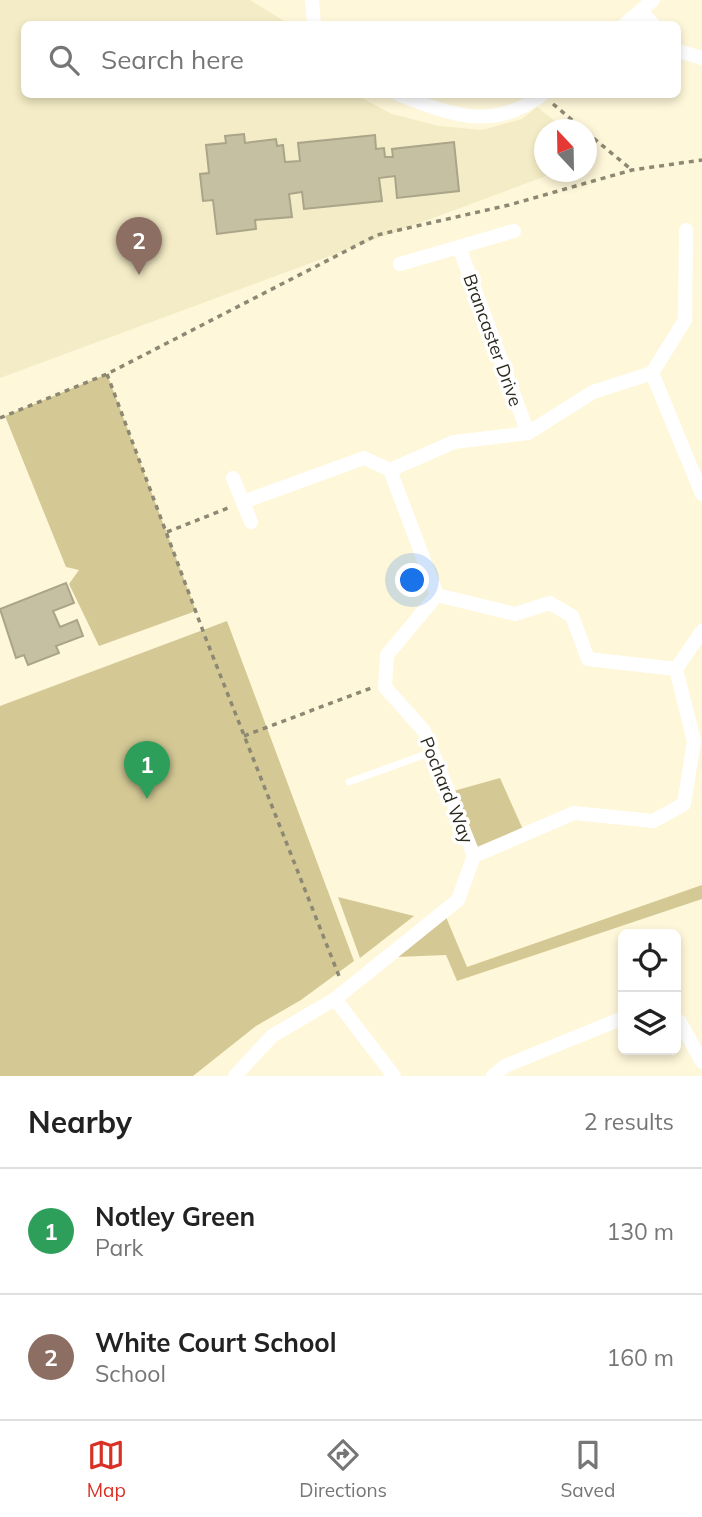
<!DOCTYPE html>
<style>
:root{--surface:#fff;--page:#f6f6f6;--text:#222;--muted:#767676;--line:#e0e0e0;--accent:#d93025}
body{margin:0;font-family:Mulish,sans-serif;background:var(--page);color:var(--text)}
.controls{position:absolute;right:21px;bottom:21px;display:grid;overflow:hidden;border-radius:10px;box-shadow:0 4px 10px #0003}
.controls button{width:63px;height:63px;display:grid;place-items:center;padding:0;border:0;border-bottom:2px solid var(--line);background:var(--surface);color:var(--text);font:35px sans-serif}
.compass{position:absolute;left:534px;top:119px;width:63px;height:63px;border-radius:50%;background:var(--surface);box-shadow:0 4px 10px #0003;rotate:338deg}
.you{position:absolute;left:413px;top:581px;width:24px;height:24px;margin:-18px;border:5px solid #fff;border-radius:50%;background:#1a73e8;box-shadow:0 0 0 10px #1a73e833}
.badge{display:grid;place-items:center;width:46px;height:46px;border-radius:50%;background:var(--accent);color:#fff;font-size:23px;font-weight:700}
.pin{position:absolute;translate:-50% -58px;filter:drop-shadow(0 2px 4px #0008)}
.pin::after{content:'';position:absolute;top:37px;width:24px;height:21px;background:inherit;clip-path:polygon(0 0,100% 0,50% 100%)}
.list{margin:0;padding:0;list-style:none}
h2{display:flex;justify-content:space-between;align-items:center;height:91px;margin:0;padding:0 28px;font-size:30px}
h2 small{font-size:23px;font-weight:400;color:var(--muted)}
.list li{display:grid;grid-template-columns:46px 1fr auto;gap:21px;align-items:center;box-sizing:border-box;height:126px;padding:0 28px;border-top:2px solid var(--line)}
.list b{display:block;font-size:26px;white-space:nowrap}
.list p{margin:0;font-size:23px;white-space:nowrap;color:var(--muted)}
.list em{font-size:23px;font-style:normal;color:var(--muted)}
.icon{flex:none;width:38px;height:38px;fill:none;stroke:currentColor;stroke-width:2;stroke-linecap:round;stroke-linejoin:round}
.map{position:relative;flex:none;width:702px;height:1076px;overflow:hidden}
.search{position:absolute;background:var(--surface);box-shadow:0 4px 10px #0003;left:21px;right:21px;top:21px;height:77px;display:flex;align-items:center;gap:18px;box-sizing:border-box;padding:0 24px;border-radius:10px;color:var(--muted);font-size:26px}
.sheet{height:343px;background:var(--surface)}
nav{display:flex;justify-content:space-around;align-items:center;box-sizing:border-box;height:98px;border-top:2px solid var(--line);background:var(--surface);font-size:19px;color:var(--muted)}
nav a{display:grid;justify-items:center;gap:4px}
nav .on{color:var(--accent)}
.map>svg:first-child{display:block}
.built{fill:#f4ecc6}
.green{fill:#d4c995}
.building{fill:#c6c0a2;stroke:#aaa488;stroke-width:2}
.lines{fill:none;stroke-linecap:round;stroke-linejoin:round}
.path{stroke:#8c8873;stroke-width:3.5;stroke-dasharray:5 5;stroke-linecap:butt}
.service{stroke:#fff;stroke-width:7}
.minor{stroke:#fff;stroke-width:14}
.labels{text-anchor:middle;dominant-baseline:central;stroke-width:7;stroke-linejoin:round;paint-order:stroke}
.street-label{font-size:18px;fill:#2d2b1f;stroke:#fff}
</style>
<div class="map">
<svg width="702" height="1076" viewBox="0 0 702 1076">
<rect width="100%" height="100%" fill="#fef7d9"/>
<polygon class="built" points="0,0 250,0 289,24 24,24 24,94 356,95 392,114 439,126 482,130 522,119 537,107 565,129 544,130 544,172 557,172 0,378"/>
<g class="green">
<polygon points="107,374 196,611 99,646 69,584 79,570 66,567 5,416"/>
<polygon points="227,621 354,961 301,1000 256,1026 193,1076 0,1076 0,706"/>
<polygon points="500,778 525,834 474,856 450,792"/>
<polygon points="702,885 702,899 457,981 446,955 397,957 446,917 467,967"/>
<polygon points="338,897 414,916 360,958"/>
</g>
<g class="building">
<polygon points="244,134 245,143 276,139 277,146 283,145 285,162 300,161 298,143 375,135 376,149 384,148 385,157 393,157 392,149 454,142 459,191 397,198 395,176 379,178 382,201 304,209 302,192 289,194 292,217 255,220 256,229 217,234 213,200 203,201 200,174 209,173 206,145 226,143 225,136"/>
<polygon points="66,583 74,603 53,611 60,627 77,620 83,636 56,646 59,653 28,665 24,655 16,658 0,609"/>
</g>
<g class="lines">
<g class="path">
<polyline points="553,104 584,130"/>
<polyline points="586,132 632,170"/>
<polyline points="107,374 206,639 339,976"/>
<polyline points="0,418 107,374 377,235 509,205 632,170 702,160"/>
<polyline points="167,532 228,508"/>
<polyline points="244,736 371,688"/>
</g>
<polyline class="service" points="349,782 432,752"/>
<g class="minor">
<polyline points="312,0 314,24"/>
<polyline points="641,11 653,24"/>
<polyline points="625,24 653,0"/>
<polyline points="678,51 702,58"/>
<path d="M398 94C451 115 493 132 543 94"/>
<polyline points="459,247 528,433"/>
<polyline points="400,264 514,231"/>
<polyline points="652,373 685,320 686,230"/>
<polyline points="233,478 251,522"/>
<polyline points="243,502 364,458 390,470"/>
<polyline points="437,595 390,470 454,442 528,433 593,392 652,373 702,494"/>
<polyline points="676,669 702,631"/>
<polyline points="335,999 394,1076"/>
<polyline points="676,1020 680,1022 702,1062"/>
<polyline points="235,1076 272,1036 335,999 458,900 474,856 424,731 385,687 387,655 437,595 515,614 550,603 572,616 588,659 676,669 694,741 684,804 653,821 574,813 474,856"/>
<polyline points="493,1076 505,1066 623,1018"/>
</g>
</g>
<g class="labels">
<g class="street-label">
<text transform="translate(493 340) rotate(70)">Brancaster Drive</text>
<text transform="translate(447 790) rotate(68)">Pochard Way</text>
</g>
</g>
</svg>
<div class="controls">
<button><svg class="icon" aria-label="locate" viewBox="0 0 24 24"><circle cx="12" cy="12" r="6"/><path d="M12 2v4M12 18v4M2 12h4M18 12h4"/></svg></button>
<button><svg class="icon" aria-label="layers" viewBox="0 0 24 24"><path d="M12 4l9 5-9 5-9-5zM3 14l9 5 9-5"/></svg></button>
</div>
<svg class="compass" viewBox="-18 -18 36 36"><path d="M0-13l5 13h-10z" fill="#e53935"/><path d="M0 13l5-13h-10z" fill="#767676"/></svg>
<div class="you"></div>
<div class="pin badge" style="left:147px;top:799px;background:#2e9e5b">1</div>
<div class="pin badge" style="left:139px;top:275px;background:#8d6e63">2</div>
<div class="search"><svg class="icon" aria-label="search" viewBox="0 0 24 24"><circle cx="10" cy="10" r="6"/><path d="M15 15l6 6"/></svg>Search here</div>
</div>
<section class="sheet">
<h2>Nearby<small>2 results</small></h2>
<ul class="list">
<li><span class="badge" style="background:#2e9e5b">1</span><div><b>Notley Green</b><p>Park</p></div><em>130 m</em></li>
<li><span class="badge" style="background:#8d6e63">2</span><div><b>White Court School</b><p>School</p></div><em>160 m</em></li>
</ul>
</section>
<nav>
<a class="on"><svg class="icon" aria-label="map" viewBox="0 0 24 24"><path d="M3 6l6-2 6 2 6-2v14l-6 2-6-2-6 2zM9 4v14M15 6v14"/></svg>Map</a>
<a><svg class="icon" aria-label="directions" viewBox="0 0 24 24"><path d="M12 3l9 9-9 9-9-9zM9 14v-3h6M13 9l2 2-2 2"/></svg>Directions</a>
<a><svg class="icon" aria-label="saved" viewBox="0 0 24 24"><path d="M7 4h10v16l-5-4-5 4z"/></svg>Saved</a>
</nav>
